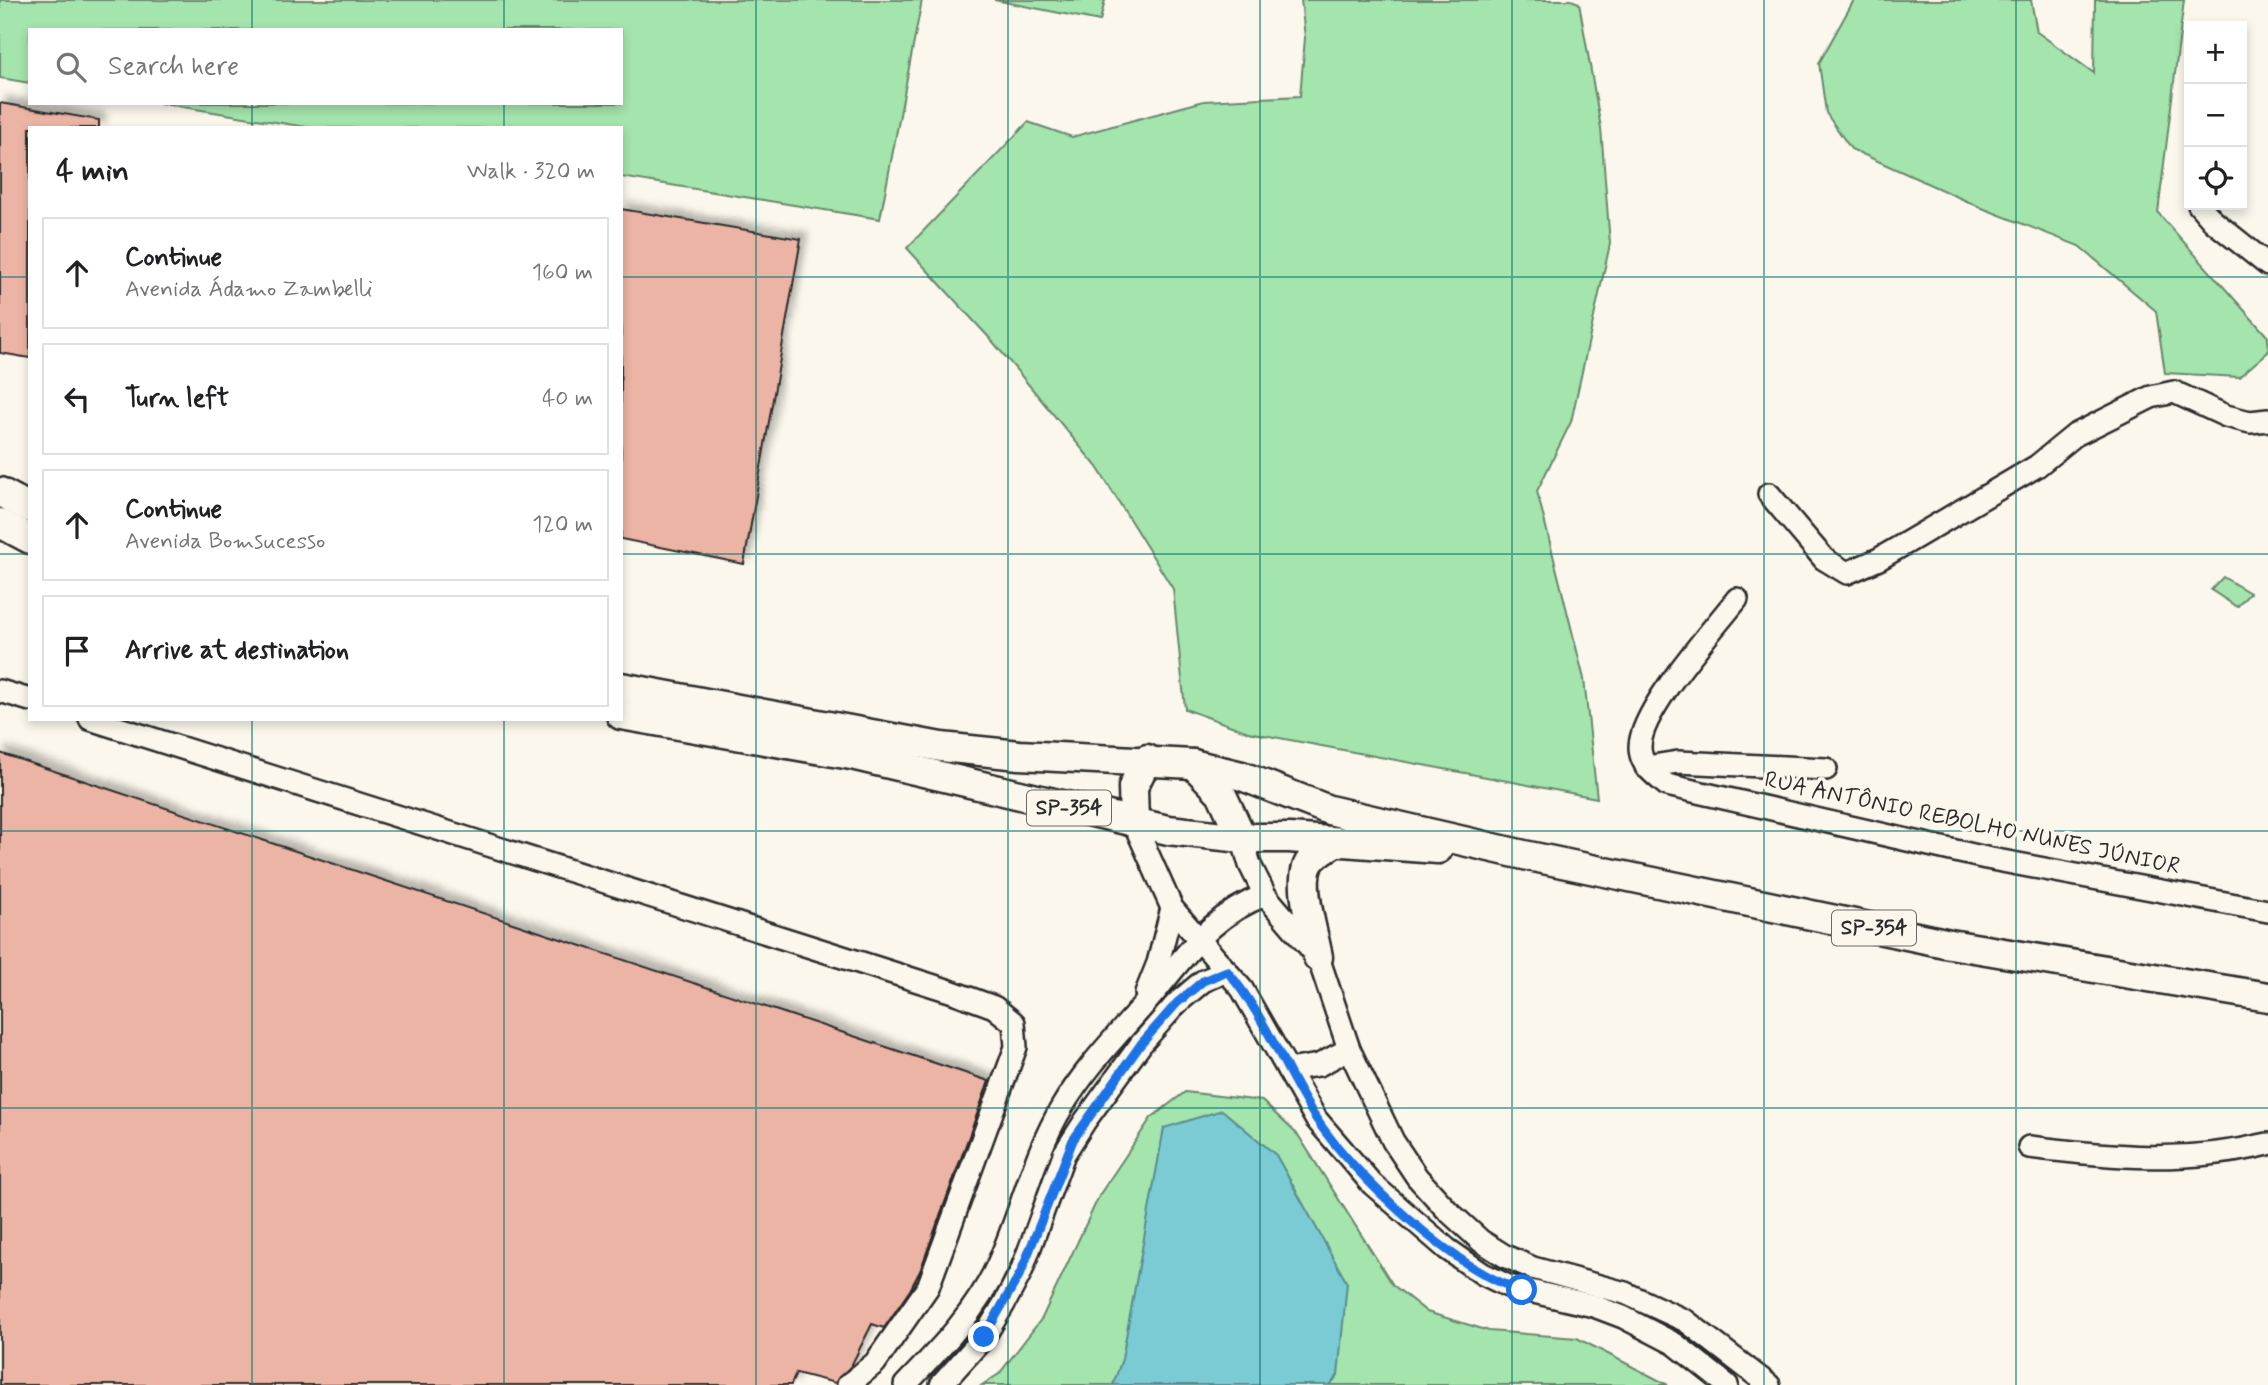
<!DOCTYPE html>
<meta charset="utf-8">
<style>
:root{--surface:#fff;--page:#f6f6f6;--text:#202124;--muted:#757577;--line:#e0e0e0}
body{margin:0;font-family:Mynerve,sans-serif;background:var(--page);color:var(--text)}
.controls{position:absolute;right:21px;top:21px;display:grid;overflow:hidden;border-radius:0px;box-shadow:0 4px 10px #0003}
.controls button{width:63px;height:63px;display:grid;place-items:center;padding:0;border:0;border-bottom:2px solid var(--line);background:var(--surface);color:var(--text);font:35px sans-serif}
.stop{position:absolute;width:21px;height:21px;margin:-16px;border:5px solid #1a73e8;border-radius:50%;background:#fff}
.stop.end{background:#1a73e8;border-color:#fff;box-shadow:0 2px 7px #0008}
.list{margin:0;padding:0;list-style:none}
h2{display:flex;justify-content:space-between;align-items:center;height:91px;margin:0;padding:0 28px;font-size:30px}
h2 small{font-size:23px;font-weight:400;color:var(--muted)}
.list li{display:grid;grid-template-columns:46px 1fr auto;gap:21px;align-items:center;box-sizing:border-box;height:112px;margin:0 14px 14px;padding:0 14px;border:2px solid var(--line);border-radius:0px}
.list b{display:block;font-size:26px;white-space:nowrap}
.list p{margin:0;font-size:23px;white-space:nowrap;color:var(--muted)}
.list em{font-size:23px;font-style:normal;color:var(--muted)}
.icon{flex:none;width:38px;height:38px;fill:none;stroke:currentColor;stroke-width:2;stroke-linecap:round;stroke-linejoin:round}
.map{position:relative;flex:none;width:2268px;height:1385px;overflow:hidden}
.search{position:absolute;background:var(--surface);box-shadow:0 4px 10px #0003;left:28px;top:28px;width:595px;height:77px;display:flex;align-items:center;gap:18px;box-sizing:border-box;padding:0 24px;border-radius:0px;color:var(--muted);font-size:26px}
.panel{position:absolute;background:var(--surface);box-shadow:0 4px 10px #0003;left:28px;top:126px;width:595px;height:595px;border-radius:0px}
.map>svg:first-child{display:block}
.green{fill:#a4e4ad;stroke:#68886c;stroke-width:2}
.water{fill:#7acbd3;stroke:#5a8b90;stroke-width:2}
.building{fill:#ecb4a4;stroke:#2b2b2b;stroke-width:2;filter:url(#shadow)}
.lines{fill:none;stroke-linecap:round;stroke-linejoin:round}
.minor-casing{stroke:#2b2b2b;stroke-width:26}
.major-casing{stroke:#2b2b2b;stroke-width:33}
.minor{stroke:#fbf7ec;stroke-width:21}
.major{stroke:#fbf7ec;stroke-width:28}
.route{stroke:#1a73e8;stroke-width:9}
.grid{fill:none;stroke:#0f766e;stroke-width:2;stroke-opacity:0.55}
.labels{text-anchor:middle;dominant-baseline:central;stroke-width:7;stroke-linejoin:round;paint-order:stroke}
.shield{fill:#fbf7ec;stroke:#696865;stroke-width:2}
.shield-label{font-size:21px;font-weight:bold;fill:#2b2b2b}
.street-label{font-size:23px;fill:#2b2b2b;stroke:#fbf7ec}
</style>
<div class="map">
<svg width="2268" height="1385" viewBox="0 0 2268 1385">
<defs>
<filter id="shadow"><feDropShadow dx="6" dy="-6" stdDeviation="3.5" flood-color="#0004"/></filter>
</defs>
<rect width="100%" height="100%" fill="#fbf7ec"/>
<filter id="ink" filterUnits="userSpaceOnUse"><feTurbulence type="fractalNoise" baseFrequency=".0143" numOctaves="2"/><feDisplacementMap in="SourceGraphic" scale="14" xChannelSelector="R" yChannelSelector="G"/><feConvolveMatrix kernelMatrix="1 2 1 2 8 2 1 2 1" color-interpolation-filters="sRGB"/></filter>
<g filter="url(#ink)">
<g class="green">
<polygon points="0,0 922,0 880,219 621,177 621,128 312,128 159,103 621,103 621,30 30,30 30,83 0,78"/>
<polygon points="994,0 1105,0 1100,21"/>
<polygon points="1301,0 1571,0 1579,3 1601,128 1610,244 1571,422 1537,491 1584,679 1597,798 1248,732 1185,709 1173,589 1097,467 994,343 907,248 1028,122 1072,137 1204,101 1300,96 1305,38"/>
<polygon points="1854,0 2031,0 2037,32 2094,73 2095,0 2184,0 2158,213 2268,337 2268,352 2239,377 2165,373 2156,311 2079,246 1982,208 1851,149 1826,113 1819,63"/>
<polygon points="2223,577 2250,593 2237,607 2211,590"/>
<polygon points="1185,1092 1262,1101 1298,1135 1393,1285 1427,1312 1489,1331 1577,1338 1668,1385 982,1385 999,1374 1042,1318 1100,1194 1151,1118"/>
</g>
<polygon class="water" points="1222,1110 1276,1155 1347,1283 1338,1375 1330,1385 1113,1385 1122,1359 1164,1128"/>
<g class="building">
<polygon points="0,103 99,120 99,128 30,128 30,358 0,353"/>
<polygon points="621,209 801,239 744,564 621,539"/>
<polygon points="0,753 989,1081 920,1271 910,1290 884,1328 872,1324 851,1366 835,1383 796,1373 791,1385 0,1385"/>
</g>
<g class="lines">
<g class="minor-casing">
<g id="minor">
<polyline points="2199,205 2213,221 2268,265"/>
<polyline points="1769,494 1824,559 1847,573 1879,559 2037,466 2075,435 2151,397 2174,392 2226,416 2250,422 2268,420"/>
<path d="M1737 599C1713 630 1640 710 1640 747 1640 765 1654 774 1667 785L1986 858 2268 911"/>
<polyline points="0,691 30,700"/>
<polyline points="90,719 950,991 994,1007 1014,1023 1016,1047 928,1287 875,1363 848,1385"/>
<polyline points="1646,767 1678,762 1826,769"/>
<polyline points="1134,823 1172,908 1242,989 1316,1119 1372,1184 1447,1249 1483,1274 1508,1286 1594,1306 1623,1317 1675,1344 1727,1385"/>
<polyline points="1242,838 1250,865 1265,895 1318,957 1349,1049 1393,1141 1417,1177 1447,1210 1481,1241 1505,1256 1533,1268 1625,1293 1686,1321 1769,1385"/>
<polyline points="1146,993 1158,963 1172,908"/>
<polyline points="1288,1070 1319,1065 1349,1049"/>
<path d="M2029 1147C2112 1157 2185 1164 2268 1144"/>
<path d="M905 1385C940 1349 977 1311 998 1264 1021 1213 1033 1155 1062 1107 1088 1063 1127 1026 1159 987 1193 946 1213 915 1265 895"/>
<polyline points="941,1385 984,1337 1004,1304 1021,1272 1064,1154 1085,1121 1141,1044 1177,1003 1203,981 1227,971"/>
</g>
</g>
<g class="major-casing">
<g id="major">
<polyline points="0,492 30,508"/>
<polyline points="0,523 30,539"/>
<polyline points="621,687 941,747 1019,755 1193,764 1242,776 1329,810 1524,855 1950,944 2268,997"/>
<polyline points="621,715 851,755 1168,830 1242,838 1289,838 1438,849"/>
<polyline points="1193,764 1221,793 1242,838"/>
<polyline points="1134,823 1133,787 1147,759"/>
<path d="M1318 957C1314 934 1297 883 1309 863 1315 853 1326 848 1335 842"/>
</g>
</g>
<use href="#minor" class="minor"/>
<use href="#major" class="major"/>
</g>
</g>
<g class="lines" filter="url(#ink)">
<path class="route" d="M984 1337 1021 1272 1073 1140 1141 1044 1177 1003 1203 981 1227 971C1264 1014 1284 1069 1315 1117 1351 1173 1458 1274 1522 1290"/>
</g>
<path class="grid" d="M252 0V30M504 0V30M756 0V1385M1008 0V1385M1260 0V1385M1512 0V1385M1764 0V1385M2016 0V1385M252 103V128M504 103V128M0 277H30M621 277H2268M0 554H30M621 554H2268M252 719V1385M504 719V1385M0 831H2268M0 1108H2268"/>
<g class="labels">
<g class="shield">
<rect x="1027" y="790.5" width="84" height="35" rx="5"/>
<rect x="1832" y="910.5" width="84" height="35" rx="5"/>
</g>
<g class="shield-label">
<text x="1069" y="808">SP-354</text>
<text x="1874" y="928">SP-354</text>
</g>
<g class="street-label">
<text transform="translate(1972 824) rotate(12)">RUA ANTÔNIO REBOLHO NUNES JÚNIOR</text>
</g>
</g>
</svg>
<div class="controls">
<button>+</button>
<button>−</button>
<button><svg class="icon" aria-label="locate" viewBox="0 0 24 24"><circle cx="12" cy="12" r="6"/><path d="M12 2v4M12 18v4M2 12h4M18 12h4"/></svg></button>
</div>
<div class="stop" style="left:1522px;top:1290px"></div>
<div class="stop end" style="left:984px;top:1337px"></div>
<div class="search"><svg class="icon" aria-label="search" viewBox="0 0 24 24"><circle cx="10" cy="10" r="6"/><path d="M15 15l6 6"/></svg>Search here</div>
<section class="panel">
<h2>4 min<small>Walk · 320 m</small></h2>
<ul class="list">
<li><svg class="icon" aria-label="ahead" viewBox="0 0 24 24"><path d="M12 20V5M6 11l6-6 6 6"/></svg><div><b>Continue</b><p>Avenida Ádamo Zambelli</p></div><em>160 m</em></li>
<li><svg class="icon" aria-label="left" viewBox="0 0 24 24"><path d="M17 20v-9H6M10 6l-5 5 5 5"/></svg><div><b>Turn left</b></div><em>40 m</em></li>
<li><svg class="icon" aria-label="ahead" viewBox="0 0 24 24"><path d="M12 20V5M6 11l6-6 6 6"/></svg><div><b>Continue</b><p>Avenida Bomsucesso</p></div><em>120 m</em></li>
<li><svg class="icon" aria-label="arrive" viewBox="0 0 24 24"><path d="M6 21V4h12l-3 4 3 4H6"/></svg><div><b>Arrive at destination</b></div></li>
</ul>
</section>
</div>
